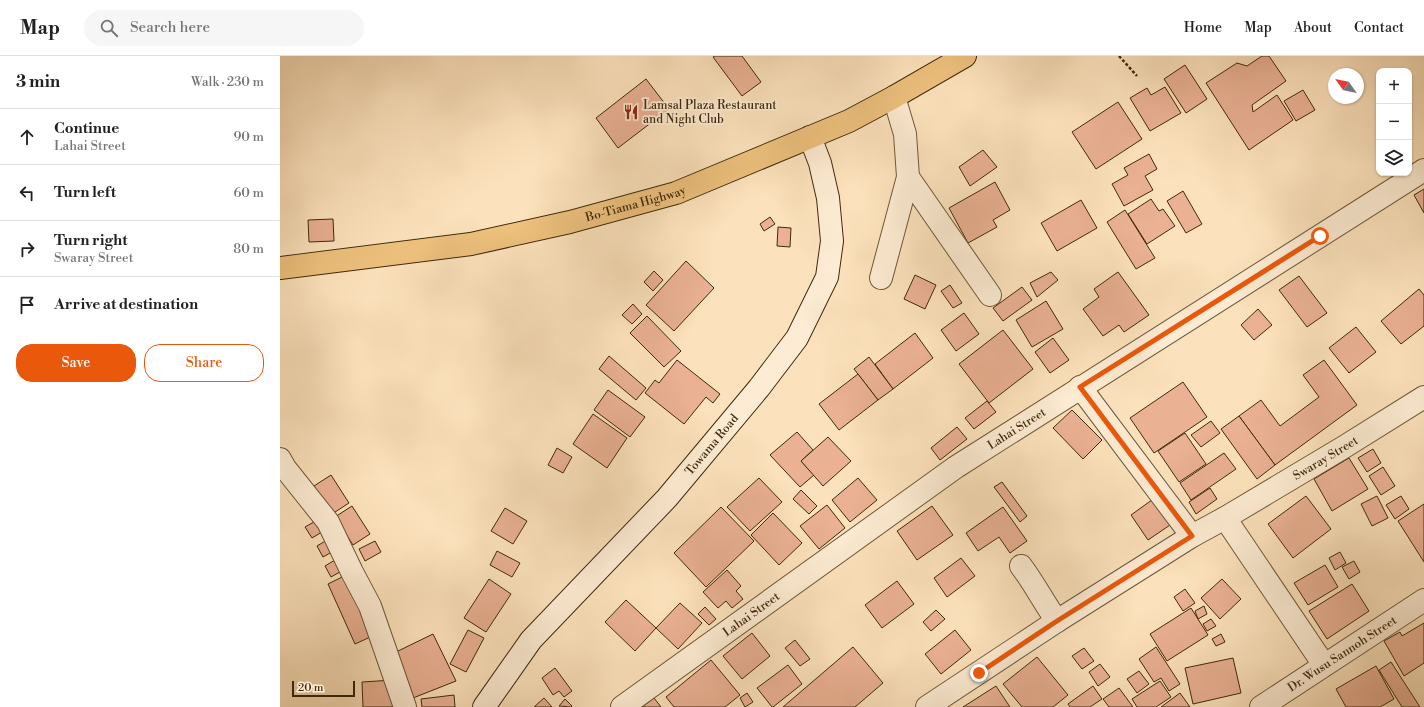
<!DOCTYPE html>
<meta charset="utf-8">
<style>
:root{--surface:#fff;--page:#f6f6f6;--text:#202124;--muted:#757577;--line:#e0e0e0;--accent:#ea580c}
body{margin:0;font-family:"Libre Bodoni",serif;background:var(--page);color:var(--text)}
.controls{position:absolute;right:12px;top:12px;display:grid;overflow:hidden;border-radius:8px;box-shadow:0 1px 3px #0004}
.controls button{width:36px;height:36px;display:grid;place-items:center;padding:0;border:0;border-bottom:1px solid var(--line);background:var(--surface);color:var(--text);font:20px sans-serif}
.compass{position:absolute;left:1048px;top:12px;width:36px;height:36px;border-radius:50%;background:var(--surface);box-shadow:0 1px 3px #0004;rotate:303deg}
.scale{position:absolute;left:12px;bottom:10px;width:63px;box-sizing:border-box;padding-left:4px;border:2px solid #402a0c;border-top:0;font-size:11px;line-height:14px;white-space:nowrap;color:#402a0c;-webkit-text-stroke:3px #fdecd3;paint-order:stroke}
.stop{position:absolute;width:12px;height:12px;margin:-9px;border:3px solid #ea580c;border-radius:50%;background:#fff}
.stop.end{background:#ea580c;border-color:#fff;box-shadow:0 1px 4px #0008}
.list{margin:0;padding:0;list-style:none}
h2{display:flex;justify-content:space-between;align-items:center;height:52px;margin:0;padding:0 16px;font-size:17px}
h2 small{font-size:13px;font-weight:400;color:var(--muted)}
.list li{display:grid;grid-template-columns:26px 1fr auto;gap:12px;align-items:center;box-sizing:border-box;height:56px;padding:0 16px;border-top:1px solid var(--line)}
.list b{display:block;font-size:15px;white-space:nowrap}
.list p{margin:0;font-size:13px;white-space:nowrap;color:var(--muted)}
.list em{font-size:13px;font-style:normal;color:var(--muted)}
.actions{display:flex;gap:8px;padding:12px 16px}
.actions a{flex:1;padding:9px 0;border:1px solid var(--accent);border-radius:16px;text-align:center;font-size:14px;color:var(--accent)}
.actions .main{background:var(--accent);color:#fff}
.icon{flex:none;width:22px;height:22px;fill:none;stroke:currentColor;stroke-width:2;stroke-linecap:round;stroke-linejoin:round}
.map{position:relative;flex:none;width:1144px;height:651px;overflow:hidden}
header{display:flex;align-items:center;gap:24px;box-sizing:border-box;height:56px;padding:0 20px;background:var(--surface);border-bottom:1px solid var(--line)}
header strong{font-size:19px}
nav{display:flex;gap:22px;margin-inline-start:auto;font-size:14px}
.search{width:280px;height:36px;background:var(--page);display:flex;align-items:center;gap:10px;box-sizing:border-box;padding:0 14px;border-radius:22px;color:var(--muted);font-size:15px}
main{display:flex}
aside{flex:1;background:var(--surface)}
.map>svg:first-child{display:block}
.building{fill:#eab193;stroke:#402a0c}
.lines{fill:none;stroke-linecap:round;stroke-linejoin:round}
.street-casing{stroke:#6f5838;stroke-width:24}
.secondary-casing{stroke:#402a0c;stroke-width:24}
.highway-casing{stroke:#402a0c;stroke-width:24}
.path{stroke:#402a0c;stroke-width:2.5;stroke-dasharray:3 2;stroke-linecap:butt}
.street{stroke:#fdecd3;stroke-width:22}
.secondary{stroke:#fdecd3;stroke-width:22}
.highway{stroke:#eec17e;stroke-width:22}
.route{stroke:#ea580c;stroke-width:5}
.labels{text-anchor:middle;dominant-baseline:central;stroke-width:3.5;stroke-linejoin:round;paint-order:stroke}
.poi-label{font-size:12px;fill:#402a0c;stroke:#fdecd3;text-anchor:start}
.street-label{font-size:12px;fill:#402a0c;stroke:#fdecd3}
</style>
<header>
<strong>Map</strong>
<div class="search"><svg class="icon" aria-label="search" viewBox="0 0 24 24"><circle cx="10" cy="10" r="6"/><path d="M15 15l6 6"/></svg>Search here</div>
<nav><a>Home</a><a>Map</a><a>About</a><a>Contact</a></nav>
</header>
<main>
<aside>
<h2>3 min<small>Walk · 230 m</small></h2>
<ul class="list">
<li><svg class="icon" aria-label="ahead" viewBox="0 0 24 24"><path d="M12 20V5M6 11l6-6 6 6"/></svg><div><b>Continue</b><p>Lahai Street</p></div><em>90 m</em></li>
<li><svg class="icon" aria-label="left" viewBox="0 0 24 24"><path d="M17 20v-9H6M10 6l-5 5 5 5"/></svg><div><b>Turn left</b></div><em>60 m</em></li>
<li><svg class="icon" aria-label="right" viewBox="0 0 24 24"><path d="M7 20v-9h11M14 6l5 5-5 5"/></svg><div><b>Turn right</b><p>Swaray Street</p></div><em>80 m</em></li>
<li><svg class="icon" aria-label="arrive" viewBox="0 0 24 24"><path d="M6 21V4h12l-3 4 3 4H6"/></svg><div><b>Arrive at destination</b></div></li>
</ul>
<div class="actions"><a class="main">Save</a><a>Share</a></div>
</aside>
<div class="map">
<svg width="1144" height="651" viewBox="0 0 1144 651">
<rect width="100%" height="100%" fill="#fce2bc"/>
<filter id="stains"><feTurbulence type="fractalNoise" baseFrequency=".005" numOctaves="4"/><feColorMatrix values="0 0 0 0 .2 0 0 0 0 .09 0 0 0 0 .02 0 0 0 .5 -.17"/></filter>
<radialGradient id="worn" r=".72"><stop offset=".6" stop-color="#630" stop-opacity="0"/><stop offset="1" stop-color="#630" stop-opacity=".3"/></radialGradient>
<g class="building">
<polygon points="435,0 462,0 481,26 462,40 433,1"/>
<polygon points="982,0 989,0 1006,25 972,49 973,56 997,39 1013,64 969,94 926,27 957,7 967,10"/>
<polygon points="905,9 927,43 906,57 884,23"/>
<polygon points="366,23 389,53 338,92 316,62"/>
<polygon points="885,31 901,57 870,75 850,42 867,32 871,39"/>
<polygon points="1023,34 1035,54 1016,65 1004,45"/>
<polygon points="838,46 862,83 816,113 792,76"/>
<polygon points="703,94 717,111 690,130 679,111"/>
<polygon points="869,98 877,113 865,120 873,134 844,150 832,128 848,119 844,112"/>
<polygon points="715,126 730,154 713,164 717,171 688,187 669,152"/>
<polygon points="1144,133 1144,157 1134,139"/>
<polygon points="903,135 922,168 906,177 887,145"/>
<polygon points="871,143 879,155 883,153 895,170 867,188 848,158"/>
<polygon points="801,144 817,172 777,195 761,167"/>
<polygon points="845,154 875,202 856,213 827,166"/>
<polygon points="490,161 495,168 484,175 480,168"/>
<polygon points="53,163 54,185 29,186 28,164"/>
<polygon points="498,171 511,172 510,191 497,190"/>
<polygon points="406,205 434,232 394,275 366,249"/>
<polygon points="374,215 383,224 373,235 364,226"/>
<polygon points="771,216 778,224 757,241 750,227"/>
<polygon points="838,216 869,259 844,276 839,269 823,280 803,253 819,241 814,233"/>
<polygon points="635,219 656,229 645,253 624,243"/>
<polygon points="1019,220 1047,257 1027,271 999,234"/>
<polygon points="670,229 682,247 673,252 661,235"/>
<polygon points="742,231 752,244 723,265 713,252"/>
<polygon points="1139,233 1144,239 1144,270 1121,288 1101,265"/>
<polygon points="766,245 783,273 752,291 736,264"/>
<polygon points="353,248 362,258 352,268 342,259"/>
<polygon points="978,253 992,269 974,284 961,269"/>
<polygon points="684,257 699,278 676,295 661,274"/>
<polygon points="367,260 401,295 384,311 350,277"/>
<polygon points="1076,271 1096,296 1069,317 1049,292"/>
<polygon points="723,274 753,313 709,347 679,308"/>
<polygon points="635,277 653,302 613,333 595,308"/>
<polygon points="773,282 789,304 770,317 755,296"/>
<polygon points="329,300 366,332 356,344 319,313"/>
<polygon points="589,301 613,333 598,344 574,313"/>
<polygon points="397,304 440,338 433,347 426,341 404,368 365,337 375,324 379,327"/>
<polygon points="1044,304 1077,349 995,409 959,360 981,344 1000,370 1039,341 1023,319"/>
<polygon points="578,318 598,344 559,374 539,348"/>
<polygon points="903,326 927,361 874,397 850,362"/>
<polygon points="328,334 365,361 350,381 314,354"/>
<polygon points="707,345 716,356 694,373 685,362"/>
<polygon points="792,354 822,384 803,403 773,372"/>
<polygon points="313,358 347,382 327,412 293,388"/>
<polygon points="959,360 995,409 977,423 941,373"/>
<polygon points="931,365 940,377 921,391 911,379"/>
<polygon points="677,371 687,383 660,404 651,392"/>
<polygon points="517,376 533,394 521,405 534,419 520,431 490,399"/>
<polygon points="905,377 926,408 899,426 878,395"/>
<polygon points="548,381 571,405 543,430 521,405"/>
<polygon points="277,392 292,401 283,417 268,409"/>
<polygon points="1093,393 1101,407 1087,416 1078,402"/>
<polygon points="944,397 956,413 911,444 900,427"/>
<polygon points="1069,402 1088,433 1052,455 1034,423"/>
<polygon points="1103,411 1115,430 1101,439 1089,420"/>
<polygon points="51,419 69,447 52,458 34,430"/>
<polygon points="479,422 502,446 470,475 447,451"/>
<polygon points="578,422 597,444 570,466 552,444"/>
<polygon points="722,426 747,460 740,466 714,431"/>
<polygon points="930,432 937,443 916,458 909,446"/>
<polygon points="521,434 537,450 529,458 513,443"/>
<polygon points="1026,440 1051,473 1013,502 988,468"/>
<polygon points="1097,440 1108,462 1092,470 1081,448"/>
<polygon points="1121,440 1129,453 1115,463 1106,449"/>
<polygon points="876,441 893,467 868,484 851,459"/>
<polygon points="1144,448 1144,506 1118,465"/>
<polygon points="547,449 565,472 539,493 520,470"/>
<polygon points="72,450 90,478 73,489 55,461"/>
<polygon points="652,450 673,479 637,504 617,475"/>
<polygon points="441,451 474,485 426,531 394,497"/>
<polygon points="723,451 747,485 730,497 719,481 698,495 686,477"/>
<polygon points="225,452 247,465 233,488 211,475"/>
<polygon points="493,457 522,487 499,509 471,479"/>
<polygon points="41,462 47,473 32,482 25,471"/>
<polygon points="52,481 59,492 43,501 37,490"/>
<polygon points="95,485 101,496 85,505 79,493"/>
<polygon points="217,495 240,507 232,521 210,509"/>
<polygon points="1060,496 1066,507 1055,514 1049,502"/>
<polygon points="60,501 67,512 51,521 45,510"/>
<polygon points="681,502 695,520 667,541 654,522"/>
<polygon points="1074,505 1080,516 1069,523 1062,511"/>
<polygon points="1045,509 1058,531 1028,549 1014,527"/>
<polygon points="447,514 461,530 456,535 463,543 452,552 446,545 438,552 423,536"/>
<polygon points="70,517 97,578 75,588 48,528"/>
<polygon points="209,523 231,538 206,576 184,562"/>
<polygon points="942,523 961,543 940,563 921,542"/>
<polygon points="617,525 634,548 602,572 585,549"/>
<polygon points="1072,528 1089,555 1047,583 1029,555"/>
<polygon points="905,533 915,547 903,555 894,541"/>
<polygon points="346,544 376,572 355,595 325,566"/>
<polygon points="400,547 422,567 398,593 376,572"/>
<polygon points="924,550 927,558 918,563 915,555"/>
<polygon points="425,551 436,563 429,569 418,558"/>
<polygon points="911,552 928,579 887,605 870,578"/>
<polygon points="656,554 665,563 651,575 643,566"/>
<polygon points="931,563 936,570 927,575 923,568"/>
<polygon points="1144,567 1144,607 1124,620 1104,585 1120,576 1122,580"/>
<polygon points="188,574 204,582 186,616 170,608"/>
<polygon points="675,574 691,594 661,618 645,598"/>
<polygon points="472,577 490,600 462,623 443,600"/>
<polygon points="153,578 176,625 133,642 114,597"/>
<polygon points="941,578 945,586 936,590 932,583"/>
<polygon points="515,584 530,603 520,610 505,592"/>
<polygon points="573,591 603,627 575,651 503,651"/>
<polygon points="876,591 900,628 889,635 881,622 874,626 859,603"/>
<polygon points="804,592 814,605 802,613 792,600"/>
<polygon points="757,601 788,639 773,651 742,651 723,628"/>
<polygon points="953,602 961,637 913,648 905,612"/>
<polygon points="431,604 460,639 445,651 394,651 386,641"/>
<polygon points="1111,606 1140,651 1122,651 1099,614"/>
<polygon points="820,608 830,621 818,630 809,616"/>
<polygon points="508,609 522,628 493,651 492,651 477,632"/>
<polygon points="1096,610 1114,643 1100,651 1066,651 1056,633"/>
<polygon points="275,612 292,635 284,641 279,635 273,639 262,622"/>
<polygon points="859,615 869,628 857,637 847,623"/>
<polygon points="113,624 115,651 83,651 82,626"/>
<polygon points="880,625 891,641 876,651 857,651 852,643"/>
<polygon points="716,630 730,651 683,651"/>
<polygon points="813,630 822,643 810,651 790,651 788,648"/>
<polygon points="839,632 853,651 829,651 823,643"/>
<polygon points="467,637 473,646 465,651 460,642"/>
<polygon points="900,637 910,651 881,651"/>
<polygon points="174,639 175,651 142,651 141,643"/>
<polygon points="264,642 272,651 254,651"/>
<polygon points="374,642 381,651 362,651"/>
<polygon points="285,643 292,650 291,651 279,650"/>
</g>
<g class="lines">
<g class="street-casing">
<g id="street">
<polyline points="628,121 710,239"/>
<polyline points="601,222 628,121 625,78 614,41"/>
<polyline points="800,331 912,480"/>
<polyline points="0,403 5,412 48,466 72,516 90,550 125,651"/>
<polyline points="945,462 1044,609"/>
<path d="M741 510C754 527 764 547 777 565"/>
<path id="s1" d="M342 651 676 411 1144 114"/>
<path id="s2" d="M647 651 777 565 912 480 945 462 1064 391 1144 341"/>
<path id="s3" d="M981 651 1144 544"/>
</g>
</g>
<g class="secondary-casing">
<g id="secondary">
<path id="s4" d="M204 651 251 584 387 442 479 332 517 282 547 221 552 185 548 142 540 107 530 81"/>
</g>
</g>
<g class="highway-casing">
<g id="highway">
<path id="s5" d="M0 212 191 188 290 166 396 137 569 65 614 41 685 0"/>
</g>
</g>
<polyline class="path" points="839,0 857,20"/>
<use href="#street" class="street"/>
<use href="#secondary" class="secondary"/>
<use href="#highway" class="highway"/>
</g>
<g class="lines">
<polyline class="route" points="699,617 777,565 912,480 800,331 1040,180"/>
</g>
<defs>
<g id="restaurant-bare" transform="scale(1.2)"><path d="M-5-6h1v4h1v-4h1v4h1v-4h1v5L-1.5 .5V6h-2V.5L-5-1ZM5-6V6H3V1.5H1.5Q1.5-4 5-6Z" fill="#8f2418" stroke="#fdecd3" stroke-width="2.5" paint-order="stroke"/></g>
</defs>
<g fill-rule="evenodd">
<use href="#restaurant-bare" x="351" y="56"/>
</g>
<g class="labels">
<g class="poi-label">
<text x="363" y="49">Lamsal Plaza Restaurant<tspan x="363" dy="14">and Night Club</tspan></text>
</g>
<g class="street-label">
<text stroke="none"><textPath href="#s5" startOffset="362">Bo-Tiama Highway</textPath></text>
<text stroke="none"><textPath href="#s1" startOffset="483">Lahai Street</textPath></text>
<text stroke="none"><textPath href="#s4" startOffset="348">Towama Road</textPath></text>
<text stroke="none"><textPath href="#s2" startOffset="470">Swaray Street</textPath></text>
<text stroke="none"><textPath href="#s1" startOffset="159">Lahai Street</textPath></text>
<text stroke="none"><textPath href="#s3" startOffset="97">Dr. Wusu Sannoh Street</textPath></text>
</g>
</g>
<rect width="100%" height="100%" filter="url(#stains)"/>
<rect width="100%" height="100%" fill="url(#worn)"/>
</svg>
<div class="controls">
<button>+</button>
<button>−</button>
<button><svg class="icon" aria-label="layers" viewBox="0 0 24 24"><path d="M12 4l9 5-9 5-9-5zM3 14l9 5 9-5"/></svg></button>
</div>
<svg class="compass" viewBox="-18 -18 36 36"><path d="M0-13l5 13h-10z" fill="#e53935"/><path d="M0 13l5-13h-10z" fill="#757577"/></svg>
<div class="scale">20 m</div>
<div class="stop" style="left:1040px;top:180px"></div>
<div class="stop end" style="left:699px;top:617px"></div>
</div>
</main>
